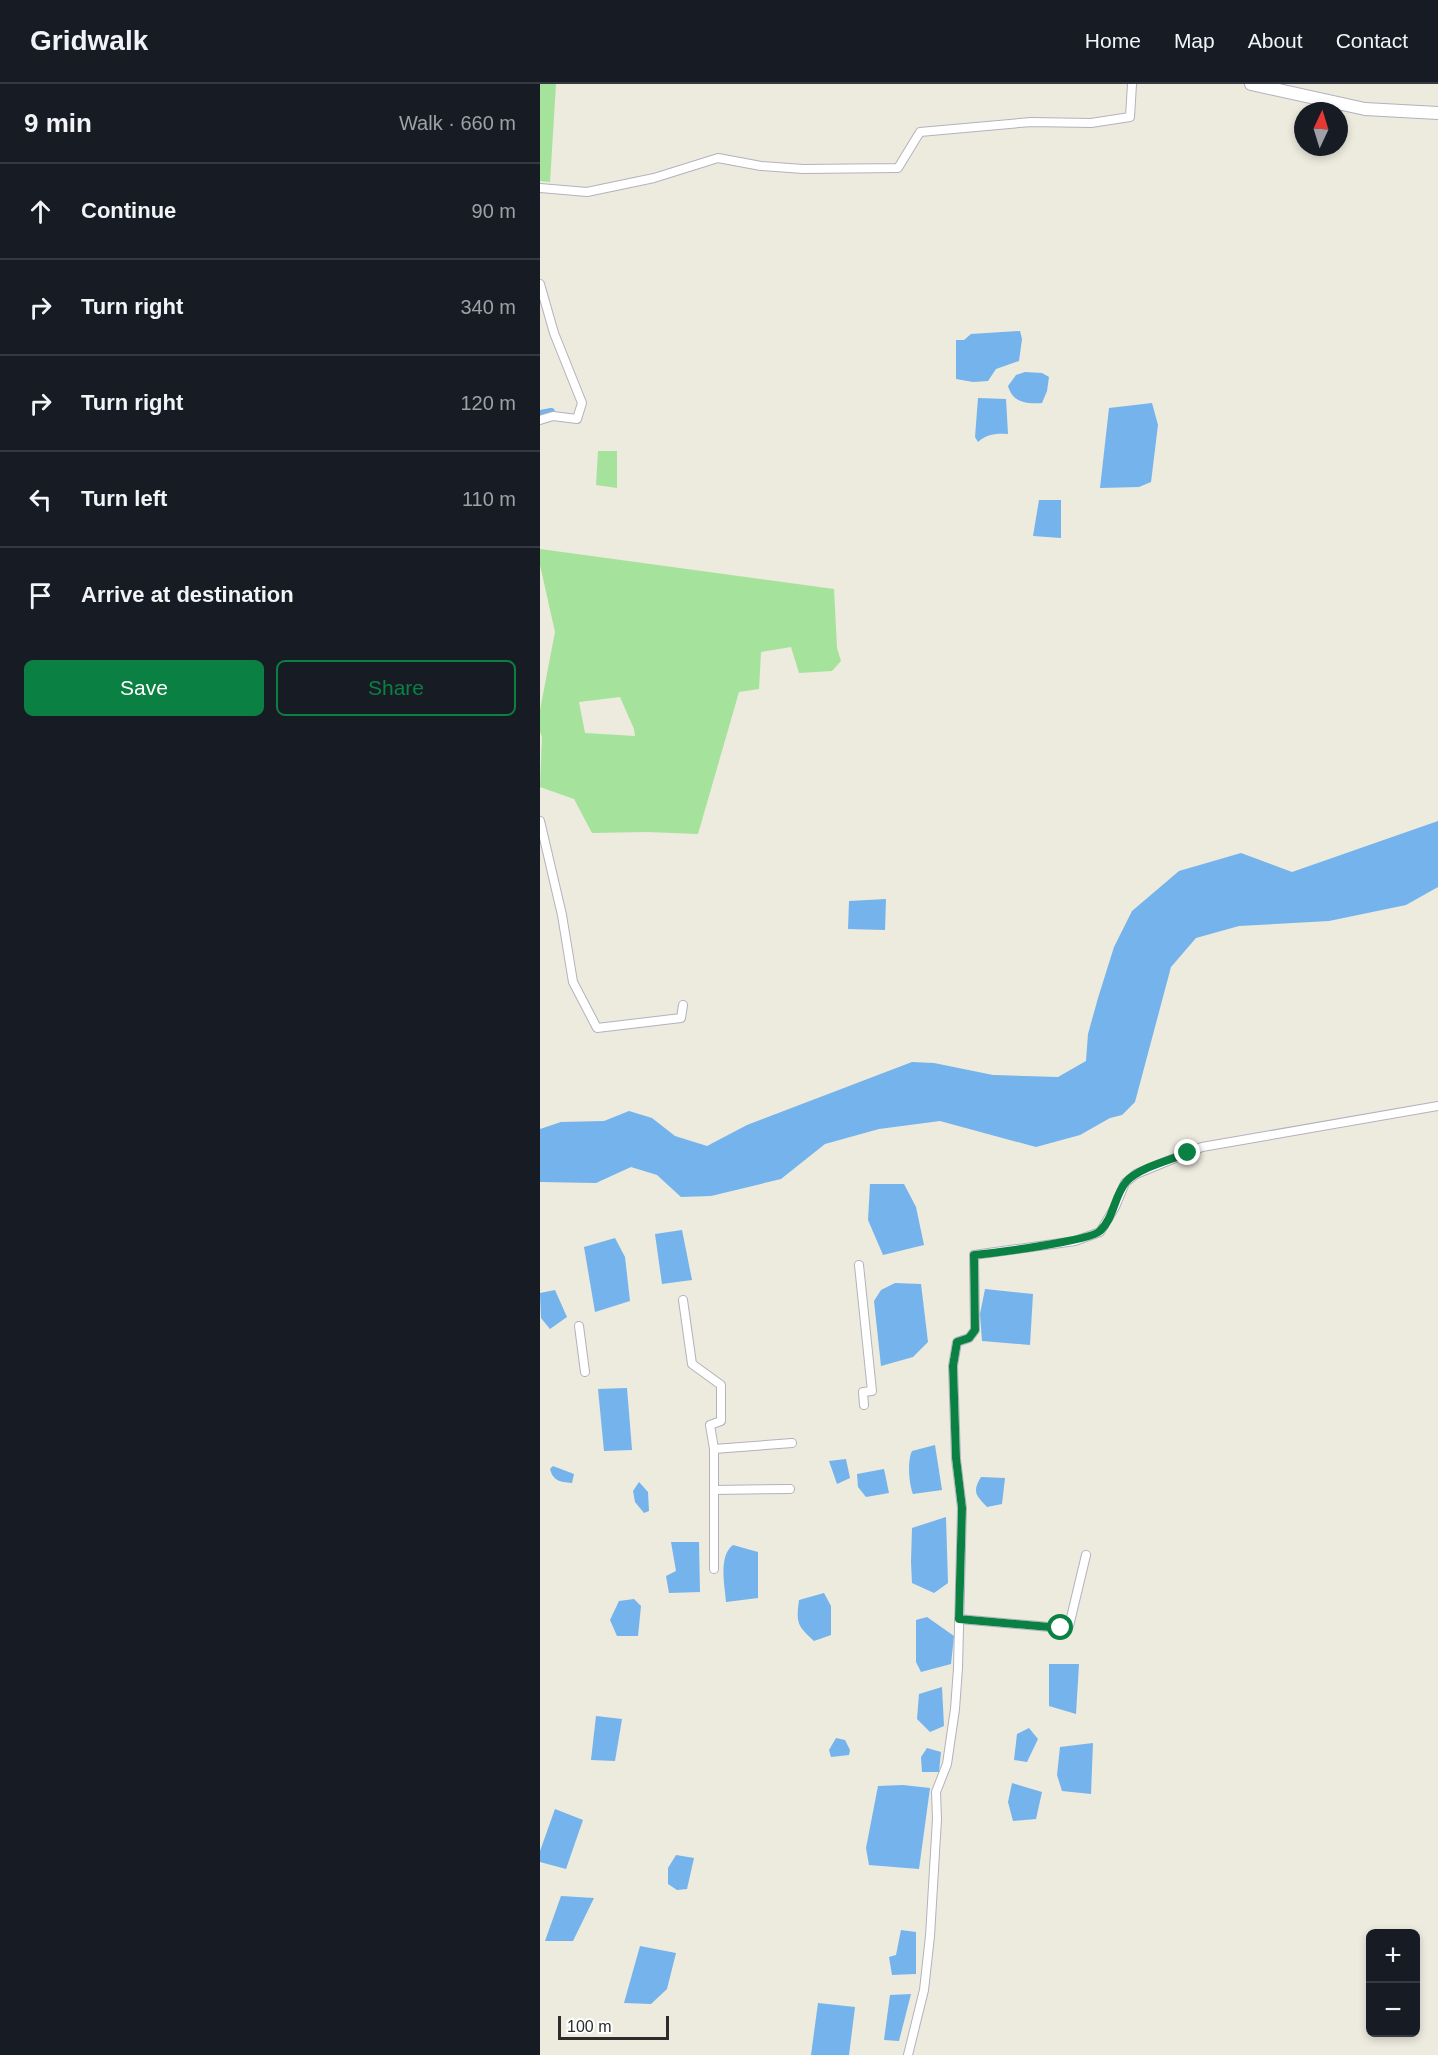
<!DOCTYPE html>
<meta charset="utf-8">
<style>
:root{--surface:#171b24;--page:#242831;--text:#f1f3f6;--muted:#9ea1a6;--line:#363941;--accent:#0b8043}
body{margin:0;font-family:Arial,sans-serif;background:var(--page);color:var(--text)}
.controls{position:absolute;right:18px;bottom:18px;display:grid;overflow:hidden;border-radius:9px;box-shadow:0 3px 9px #0003}
.controls button{width:54px;height:54px;display:grid;place-items:center;padding:0;border:0;border-bottom:2px solid var(--line);background:var(--surface);color:var(--text);font:30px sans-serif}
.compass{position:absolute;left:754px;top:18px;width:54px;height:54px;border-radius:50%;background:var(--surface);box-shadow:0 3px 9px #0003;rotate:4deg}
.scale{position:absolute;left:18px;bottom:15px;width:111px;box-sizing:border-box;padding-left:6px;border:3px solid #2c2c2c;border-top:0;font-size:16px;line-height:21px;white-space:nowrap;color:#2c2c2c;-webkit-text-stroke:4px #fff;paint-order:stroke}
.stop{position:absolute;width:18px;height:18px;margin:-14px;border:4px solid #0b8043;border-radius:50%;background:#fff}
.stop.end{background:#0b8043;border-color:#fff;box-shadow:0 2px 6px #0008}
.list{margin:0;padding:0;list-style:none}
h2{display:flex;justify-content:space-between;align-items:center;height:78px;margin:0;padding:0 24px;font-size:26px}
h2 small{font-size:20px;font-weight:400;color:var(--muted)}
.list li{display:grid;grid-template-columns:39px 1fr auto;gap:18px;align-items:center;box-sizing:border-box;height:96px;padding:0 24px;border-top:2px solid var(--line)}
.list b{display:block;font-size:22px;white-space:nowrap}
.list em{font-size:20px;font-style:normal;color:var(--muted)}
.actions{display:flex;gap:12px;padding:18px 24px}
.actions a{flex:1;padding:14px 0;border:2px solid var(--accent);border-radius:9px;text-align:center;font-size:21px;color:var(--accent)}
.actions .main{background:var(--accent);color:#fff}
.icon{flex:none;width:33px;height:33px;fill:none;stroke:currentColor;stroke-width:2;stroke-linecap:round;stroke-linejoin:round}
.map{position:relative;flex:none;width:898px;height:1971px;overflow:hidden}
header{display:flex;align-items:center;gap:36px;box-sizing:border-box;height:84px;padding:0 30px;background:var(--surface);border-bottom:2px solid var(--line)}
header strong{font-size:28px}
nav{display:flex;gap:33px;margin-inline-start:auto;font-size:21px}
main{display:flex}
aside{flex:1;background:var(--surface)}
.map>svg:first-child{display:block}
.green{fill:#a5e29c;fill-rule:evenodd}
.water{fill:#74b3ec}
.lines{fill:none;stroke-linecap:round;stroke-linejoin:round}
.canal{stroke:#74b3ec;stroke-width:8}
.street-casing{stroke:#b2b2bf;stroke-width:10}
.secondary-casing{stroke:#b2b2bf;stroke-width:14}
.street{stroke:#fff;stroke-width:8}
.secondary{stroke:#fff;stroke-width:12}
.route{stroke:#0b8043;stroke-width:8}
</style>
<header>
<strong>Gridwalk</strong>
<nav><a>Home</a><a>Map</a><a>About</a><a>Contact</a></nav>
</header>
<main>
<aside>
<h2>9 min<small>Walk · 660 m</small></h2>
<ul class="list">
<li><svg class="icon" aria-label="ahead" viewBox="0 0 24 24"><path d="M12 20V5M6 11l6-6 6 6"/></svg><div><b>Continue</b></div><em>90 m</em></li>
<li><svg class="icon" aria-label="right" viewBox="0 0 24 24"><path d="M7 20v-9h11M14 6l5 5-5 5"/></svg><div><b>Turn right</b></div><em>340 m</em></li>
<li><svg class="icon" aria-label="right" viewBox="0 0 24 24"><path d="M7 20v-9h11M14 6l5 5-5 5"/></svg><div><b>Turn right</b></div><em>120 m</em></li>
<li><svg class="icon" aria-label="left" viewBox="0 0 24 24"><path d="M17 20v-9H6M10 6l-5 5 5 5"/></svg><div><b>Turn left</b></div><em>110 m</em></li>
<li><svg class="icon" aria-label="arrive" viewBox="0 0 24 24"><path d="M6 21V4h12l-3 4 3 4H6"/></svg><div><b>Arrive at destination</b></div></li>
</ul>
<div class="actions"><a class="main">Save</a><a>Share</a></div>
</aside>
<div class="map">
<svg width="898" height="1971" viewBox="0 0 898 1971">
<rect width="100%" height="100%" fill="#edeade"/>
<g class="green">
<polygon points="0,0 16,0 10,98 0,97"/>
<polygon points="58,367 77,367 77,404 56,401"/>
<path d="M0 465 294 505 297 564 301 577 292 587 259 589 251 563 221 568 219 605 199 608 158 750 107 748 52 749 34 715 0 703 2 653 0 648V626L15 548 0 481ZM80 613 94 645 95 652 45 649 39 618Z"/>
</g>
<g class="water">
<polygon points="480,247 482,255 479,277 456,285 448,297 433,298 416,295 416,256 424,256 431,250"/>
<path d="M485 288 502 289 509 293 507 307 502 319C486 320 473 319 468 302L476 291Z"/>
<path d="M438 314 466 315 468 350C456 349 447 350 438 358L435 353Z"/>
<polygon points="612,319 618,341 611,398 599,403 560,404 569,324"/>
<polygon points="499,416 521,416 521,454 493,452"/>
<polygon points="898,737 898,803 866,821 789,837 699,842 656,854 631,883 595,1018 582,1031 570,1034 540,1051 496,1063 400,1037 339,1045 285,1060 241,1095 171,1112 141,1113 117,1091 91,1083 56,1099 0,1098 0,1045 21,1038 64,1037 89,1027 112,1034 135,1052 167,1062 207,1041 372,978 394,979 453,991 518,993 546,977 548,950 558,914 574,863 592,827 639,787 701,769 752,788"/>
<polygon points="346,815 345,846 308,845 309,817"/>
<polygon points="330,1100 364,1100 376,1123 384,1161 343,1171 328,1136"/>
<polygon points="142,1146 152,1196 122,1200 115,1150"/>
<polygon points="75,1154 85,1173 90,1217 55,1228 44,1163"/>
<polygon points="355,1199 381,1200 388,1258 373,1273 341,1282 334,1217 341,1206"/>
<polygon points="445,1205 493,1210 490,1261 442,1257 440,1230"/>
<polygon points="15,1206 27,1233 10,1245 1,1234 0,1209"/>
<polygon points="87,1304 92,1366 64,1367 58,1305"/>
<path d="M395 1361 402 1406 373 1410C369 1401 367 1377 372 1367Z"/>
<polygon points="306,1375 310,1394 297,1400 289,1377"/>
<path d="M13 1382 34 1390 32 1399C20 1398 13 1397 10 1385Z"/>
<polygon points="344,1385 349,1409 326,1413 318,1403 317,1390"/>
<path d="M441 1393 465 1394 462 1420 447 1423C436 1411 432 1408 441 1393Z"/>
<polygon points="99,1398 108,1408 109,1427 104,1429 95,1418 93,1407"/>
<polygon points="406,1433 408,1499 394,1509 372,1499 371,1478 372,1444"/>
<polygon points="131,1458 159,1458 160,1508 129,1509 126,1492 136,1487"/>
<path d="M193 1461 218 1468V1514L186 1518C185 1501 178 1472 193 1461Z"/>
<path d="M284 1509 291 1522V1551L274 1557C257 1542 256 1538 259 1516Z"/>
<polygon points="94,1515 101,1522 98,1552 77,1552 70,1536 79,1517"/>
<polygon points="387,1533 414,1552 411,1580 381,1588 376,1578 376,1536"/>
<polygon points="509,1580 539,1580 536,1630 509,1622"/>
<polygon points="402,1603 404,1642 390,1648 377,1635 379,1610"/>
<polygon points="56,1632 82,1635 75,1677 51,1676"/>
<polygon points="489,1644 498,1655 487,1678 474,1676 477,1650"/>
<polygon points="296,1654 305,1656 310,1666 309,1671 291,1673 289,1666"/>
<polygon points="553,1659 551,1710 522,1707 517,1691 520,1663"/>
<polygon points="387,1664 401,1668 399,1688 382,1688 381,1673"/>
<polygon points="472,1699 502,1708 496,1735 473,1737 468,1718"/>
<polygon points="363,1701 390,1704 379,1785 329,1781 326,1764 338,1702"/>
<polygon points="15,1725 43,1736 26,1785 0,1778 0,1767"/>
<polygon points="136,1771 154,1774 147,1805 137,1806 128,1800 128,1784"/>
<polygon points="21,1812 54,1814 33,1857 5,1857"/>
<polygon points="361,1846 376,1848 376,1890 352,1891 349,1873 356,1871"/>
<polygon points="100,1862 136,1869 127,1905 111,1920 84,1919"/>
<polygon points="371,1910 359,1957 344,1956 350,1911"/>
<polygon points="278,1919 315,1923 309,1971 271,1971"/>
</g>
<g class="lines">
<polyline class="canal" points="0,330 11,328"/>
<g class="street-casing">
<g id="street">
<polyline points="0,104 47,108 114,94 178,74 221,82 263,85 358,84 380,48 491,38 551,39 590,33 592,0"/>
<polyline points="0,200 14,249 42,319 37,335 13,332 0,336"/>
<polyline points="0,737 22,831 33,898 57,944 141,934 143,921"/>
<polyline points="319,1181 332,1307 323,1308 324,1321"/>
<polyline points="143,1216 152,1280 181,1301 181,1337 170,1341 174,1365 252,1359"/>
<polyline points="39,1242 45,1288"/>
<polyline points="174,1365 174,1485"/>
<polyline points="174,1406 250,1405"/>
<polyline points="419,1535 521,1544 529,1542 546,1471"/>
<polyline points="368,1971 384,1906 390,1852 397,1735 396,1708 407,1680 415,1625 418,1584 422,1424 416,1375 413,1282 417,1258 429,1254 435,1246 434,1171 535,1157 560,1148 575,1123 585,1099 596,1090 662,1063 898,1022"/>
</g>
</g>
<g class="secondary-casing">
<polyline id="secondary" points="711,0 825,25 898,29"/>
</g>
<use href="#street" class="street"/>
<use href="#secondary" class="secondary"/>
</g>
<g class="lines">
<path class="route" d="M521 1544 419 1535 422 1424 416 1374 413 1282 417 1258 429 1254 435 1246 434 1171C453 1169 550 1157 560 1147 574 1134 574 1112 586 1098 598 1084 630 1076 648 1069"/>
</g>
</svg>
<div class="controls">
<button>+</button>
<button>−</button>
</div>
<svg class="compass" viewBox="-18 -18 36 36"><path d="M0-13l5 13h-10z" fill="#e53935"/><path d="M0 13l5-13h-10z" fill="#9ea1a6"/></svg>
<div class="scale">100 m</div>
<div class="stop" style="left:521px;top:1544px"></div>
<div class="stop end" style="left:648px;top:1069px"></div>
</div>
</main>
